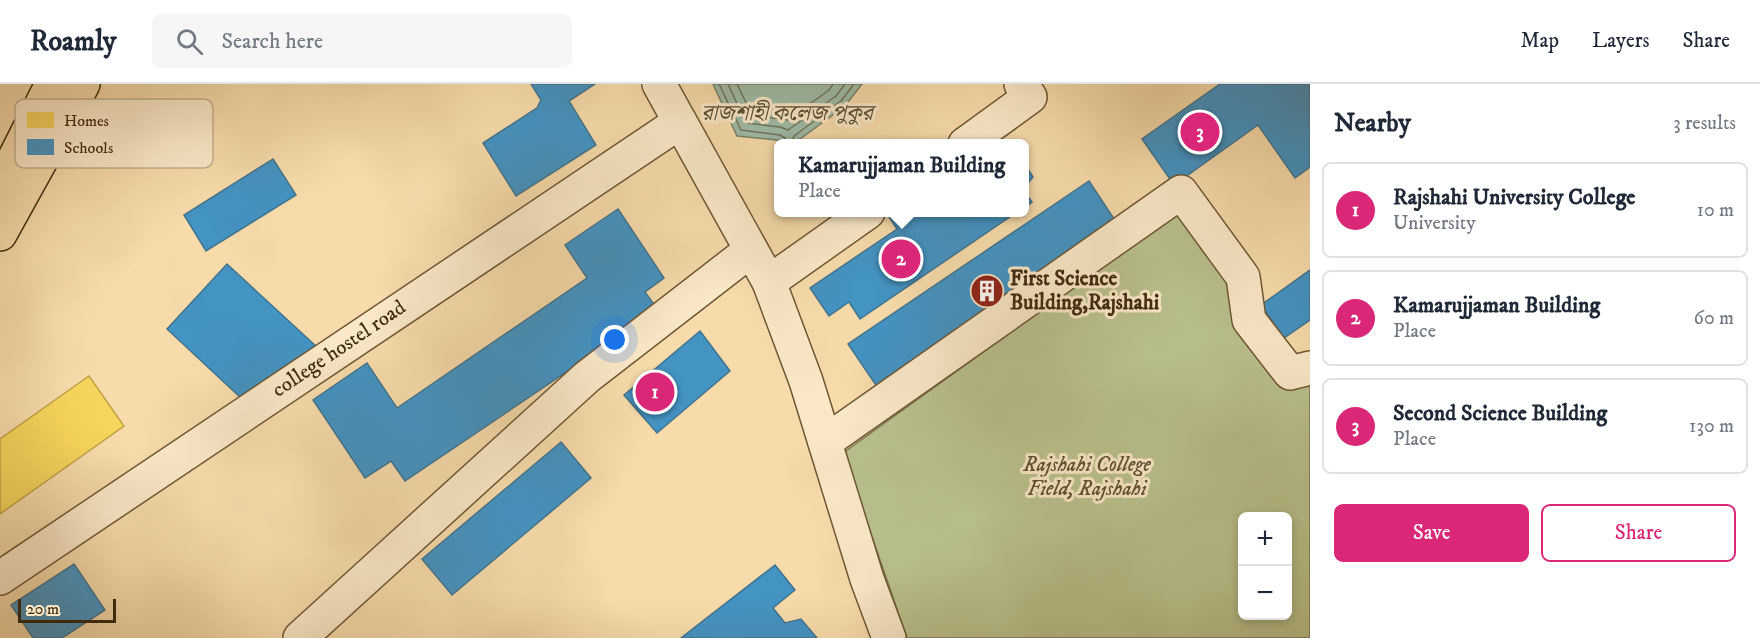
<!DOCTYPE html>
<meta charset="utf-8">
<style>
:root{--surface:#fff;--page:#f6f6f7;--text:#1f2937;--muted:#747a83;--line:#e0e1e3;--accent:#db2777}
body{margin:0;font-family:"IM FELL DW Pica","Noto Serif Bengali",serif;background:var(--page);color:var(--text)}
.controls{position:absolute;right:18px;bottom:18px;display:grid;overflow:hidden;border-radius:9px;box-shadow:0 3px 9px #0003}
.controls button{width:54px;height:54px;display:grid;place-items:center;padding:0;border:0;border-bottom:2px solid var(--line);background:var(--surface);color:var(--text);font:30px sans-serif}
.scale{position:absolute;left:18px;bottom:15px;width:98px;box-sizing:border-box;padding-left:6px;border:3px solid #402b0e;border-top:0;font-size:16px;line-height:21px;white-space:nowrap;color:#402b0e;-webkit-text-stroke:4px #fae8c8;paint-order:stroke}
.you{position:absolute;left:615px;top:256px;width:21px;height:21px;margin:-15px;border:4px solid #fff;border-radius:50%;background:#1a73e8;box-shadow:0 0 0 9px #1a73e833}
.badge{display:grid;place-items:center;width:39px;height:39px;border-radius:50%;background:var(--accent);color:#fff;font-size:20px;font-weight:700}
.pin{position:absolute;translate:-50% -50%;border:3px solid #fff;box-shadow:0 2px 6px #0006}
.popup{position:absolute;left:774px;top:55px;width:255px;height:78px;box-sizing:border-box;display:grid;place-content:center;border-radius:9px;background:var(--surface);filter:drop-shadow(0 2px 4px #0005);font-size:20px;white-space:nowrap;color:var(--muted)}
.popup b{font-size:22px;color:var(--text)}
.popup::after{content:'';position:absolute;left:50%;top:100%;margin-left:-12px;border:12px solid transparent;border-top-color:var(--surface)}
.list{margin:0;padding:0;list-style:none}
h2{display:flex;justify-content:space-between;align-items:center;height:78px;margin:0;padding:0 24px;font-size:26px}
h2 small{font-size:20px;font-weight:400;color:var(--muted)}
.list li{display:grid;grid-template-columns:39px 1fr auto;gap:18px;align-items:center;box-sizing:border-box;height:96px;margin:0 12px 12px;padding:0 12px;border:2px solid var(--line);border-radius:9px}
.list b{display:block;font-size:22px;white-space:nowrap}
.list p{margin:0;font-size:20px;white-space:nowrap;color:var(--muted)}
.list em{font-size:20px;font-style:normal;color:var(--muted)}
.actions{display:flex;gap:12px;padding:18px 24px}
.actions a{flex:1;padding:14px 0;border:2px solid var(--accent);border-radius:9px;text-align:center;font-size:21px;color:var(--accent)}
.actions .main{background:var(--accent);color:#fff}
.icon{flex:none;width:33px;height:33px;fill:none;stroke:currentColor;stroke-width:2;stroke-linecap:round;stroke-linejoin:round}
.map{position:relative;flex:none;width:1310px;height:554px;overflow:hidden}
header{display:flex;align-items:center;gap:36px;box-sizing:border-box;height:84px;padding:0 30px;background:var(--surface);border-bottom:2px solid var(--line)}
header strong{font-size:28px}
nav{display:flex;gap:33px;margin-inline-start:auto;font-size:21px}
.search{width:420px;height:54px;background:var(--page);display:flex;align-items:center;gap:15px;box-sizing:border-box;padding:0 21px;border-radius:9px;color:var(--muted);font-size:22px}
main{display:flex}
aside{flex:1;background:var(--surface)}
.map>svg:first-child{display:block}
.green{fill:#b9c18c;stroke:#7c764d;stroke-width:1.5;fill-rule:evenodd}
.water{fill:#9dbba7;stroke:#78816a;stroke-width:1.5}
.homes{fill:#f6d55c;stroke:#bfa245;stroke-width:1.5}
.schools{fill:#4393c3;stroke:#42748d;stroke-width:1.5}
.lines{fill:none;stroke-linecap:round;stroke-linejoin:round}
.shore{stroke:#6e735a;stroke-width:1.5}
.minor-casing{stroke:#6e5735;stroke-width:36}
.highway-casing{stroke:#402b0e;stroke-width:36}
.minor{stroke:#fae8c8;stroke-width:33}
.highway{stroke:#f7dbab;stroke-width:33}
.labels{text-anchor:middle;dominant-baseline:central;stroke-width:6;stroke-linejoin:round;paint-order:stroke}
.poi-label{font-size:21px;font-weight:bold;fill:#402b0e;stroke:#fae8c8;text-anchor:start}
.street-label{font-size:21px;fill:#402b0e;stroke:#fae8c8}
.park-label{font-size:21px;font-style:italic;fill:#5e502e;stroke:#fae8c8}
.water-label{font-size:22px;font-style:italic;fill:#574f34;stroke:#fae8c8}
.key{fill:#fae8c8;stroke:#c2af90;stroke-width:1.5}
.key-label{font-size:16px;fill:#402b0e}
</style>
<header>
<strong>Roamly</strong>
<div class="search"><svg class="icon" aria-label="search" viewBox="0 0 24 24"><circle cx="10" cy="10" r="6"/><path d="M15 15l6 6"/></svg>Search here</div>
<nav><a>Map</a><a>Layers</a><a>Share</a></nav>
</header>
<main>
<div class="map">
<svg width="1310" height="554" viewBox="0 0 1310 554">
<rect width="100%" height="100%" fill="#f7dbab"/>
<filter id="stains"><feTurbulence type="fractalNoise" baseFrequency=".00333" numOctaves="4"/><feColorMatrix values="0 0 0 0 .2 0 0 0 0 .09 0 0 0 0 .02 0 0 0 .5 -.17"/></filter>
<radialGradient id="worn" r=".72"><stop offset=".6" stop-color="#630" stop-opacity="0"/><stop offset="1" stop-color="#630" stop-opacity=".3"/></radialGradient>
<path class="green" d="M1178 128 1310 299V554H907L843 369ZM1242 432H1288V532H1242Z"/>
<polygon class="water" points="713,0 862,0 845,22 796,58 737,52"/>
<polygon class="homes" points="89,292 124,342 0,430 0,355"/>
<g class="schools">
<polygon points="531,0 595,0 569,17 596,61 516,112 483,59 537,24 541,16"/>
<polygon points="1220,0 1310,0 1310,83 1295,94 1258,41 1174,101 1142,55"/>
<polygon points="273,75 296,111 206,167 184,131"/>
<polygon points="1024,79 1033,93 1024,104"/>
<polygon points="1089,97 1126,153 886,316 848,260"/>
<polygon points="1024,107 1032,118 1024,124"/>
<polygon points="618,125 664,194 645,208 658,226 405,397 391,377 365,394 313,316 367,279 397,324 587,194 565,161"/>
<polygon points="886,128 1017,128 860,235 849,218 829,232 810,204 897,145"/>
<polygon points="227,180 318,264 257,329 167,245"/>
<polygon points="1310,186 1310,236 1284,254 1261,221"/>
<polygon points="700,247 730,287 657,349 624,311"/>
<polygon points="561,358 591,394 452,511 422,475"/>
<polygon points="74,480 105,526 62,554 33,554 11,521"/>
<polygon points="775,481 795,506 773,524 785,539 801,535 817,554 681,554"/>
</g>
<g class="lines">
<g class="shore">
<polyline points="719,0 741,46 780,51 785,54 785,60"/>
<polyline points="728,0 746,39 780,43 788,46 836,12 845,0"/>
<polyline points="737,0 752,31 788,36 829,6 833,0"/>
<polyline points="791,60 794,52 841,17 854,0"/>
</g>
<g class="minor-casing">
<g id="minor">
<polyline points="659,0 769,198 806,297 867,495 889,554"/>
<polyline points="965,60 1030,13 1021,0"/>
<polyline points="769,198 868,128"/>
<polyline points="825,358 1181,108 1243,193 1249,236 1290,289 1310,284"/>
<polyline points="0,494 680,38"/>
<polyline points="300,554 587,293 751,166"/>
</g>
</g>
<g class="highway-casing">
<g id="highway">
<polyline points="0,103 52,0"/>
<polyline points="0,150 83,0"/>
</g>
</g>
<use href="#minor" class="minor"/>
<use href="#highway" class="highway"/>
</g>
<defs>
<g id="building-disc" transform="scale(1.725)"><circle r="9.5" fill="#8f2418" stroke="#fae8c8"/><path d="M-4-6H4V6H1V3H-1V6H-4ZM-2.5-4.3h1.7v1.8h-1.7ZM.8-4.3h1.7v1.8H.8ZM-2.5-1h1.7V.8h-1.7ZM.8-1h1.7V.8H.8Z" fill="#fff"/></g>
</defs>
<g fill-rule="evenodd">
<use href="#building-disc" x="987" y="207"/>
</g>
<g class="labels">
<g class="poi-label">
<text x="1010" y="195">First Science<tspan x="1010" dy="24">Building,Rajshahi</tspan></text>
</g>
<g class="street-label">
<text transform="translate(339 265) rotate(-34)">college hostel road</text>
</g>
<g class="park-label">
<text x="1087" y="381">Rajshahi College<tspan x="1087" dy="24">Field, Rajshahi</tspan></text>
</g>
<g class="water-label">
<text x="787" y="29">রাজশাহী কলেজ পুকুর</text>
</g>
</g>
<rect x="15" y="15" width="198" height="69" rx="9" class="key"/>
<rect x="27" y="28" width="27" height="16" fill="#f6d55c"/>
<rect x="27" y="55" width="27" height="16" fill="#4393c3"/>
<g class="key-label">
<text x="64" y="42">Homes</text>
<text x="64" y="69">Schools</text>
</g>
<rect width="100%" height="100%" filter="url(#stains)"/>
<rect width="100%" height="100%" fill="url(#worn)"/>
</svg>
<div class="controls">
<button>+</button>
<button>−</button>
</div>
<div class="scale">20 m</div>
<div class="you"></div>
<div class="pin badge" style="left:655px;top:308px">1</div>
<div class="pin badge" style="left:901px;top:175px">2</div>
<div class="popup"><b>Kamarujjaman Building</b>Place</div>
<div class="pin badge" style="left:1200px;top:48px">3</div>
</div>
<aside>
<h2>Nearby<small>3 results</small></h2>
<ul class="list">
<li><span class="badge">1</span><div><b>Rajshahi University College</b><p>University</p></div><em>10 m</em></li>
<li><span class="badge">2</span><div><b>Kamarujjaman Building</b><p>Place</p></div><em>60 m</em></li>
<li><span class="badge">3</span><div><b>Second Science Building</b><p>Place</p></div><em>130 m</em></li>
</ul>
<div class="actions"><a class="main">Save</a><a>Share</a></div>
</aside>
</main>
